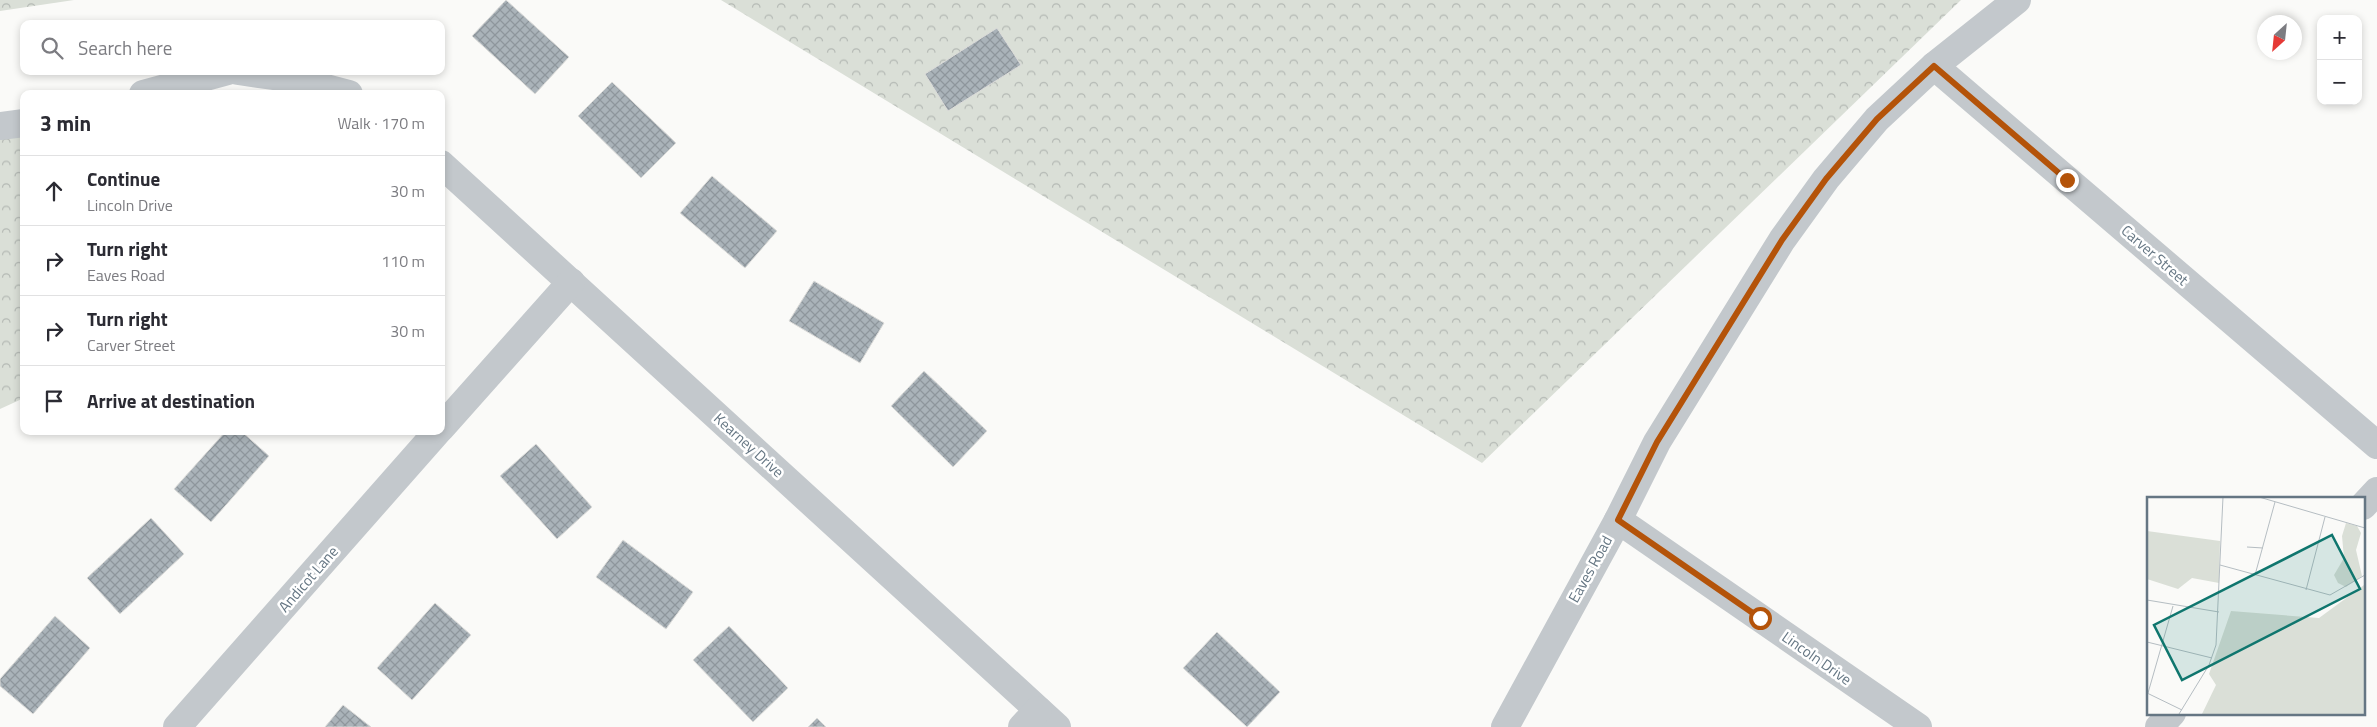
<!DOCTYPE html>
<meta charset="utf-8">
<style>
:root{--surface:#fff;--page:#f2f2f3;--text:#2b2b33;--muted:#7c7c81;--line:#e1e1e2}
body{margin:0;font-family:"Titillium Web",sans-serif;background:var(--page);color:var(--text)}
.controls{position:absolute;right:15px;top:15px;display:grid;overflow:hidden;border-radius:10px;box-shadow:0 2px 8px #0003}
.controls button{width:45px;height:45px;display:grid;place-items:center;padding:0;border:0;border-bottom:1px solid var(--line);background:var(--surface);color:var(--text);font:25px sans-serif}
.compass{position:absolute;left:2257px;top:15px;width:45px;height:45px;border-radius:50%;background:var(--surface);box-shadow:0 2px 8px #0003;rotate:207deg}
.stop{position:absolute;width:15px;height:15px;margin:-11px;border:4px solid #b45309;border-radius:50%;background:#fff}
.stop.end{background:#b45309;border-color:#fff;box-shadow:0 1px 5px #0008}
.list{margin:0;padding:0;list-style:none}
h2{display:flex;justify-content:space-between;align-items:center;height:65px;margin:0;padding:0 20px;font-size:21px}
h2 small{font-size:16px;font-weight:400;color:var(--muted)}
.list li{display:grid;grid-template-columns:32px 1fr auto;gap:15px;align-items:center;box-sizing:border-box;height:70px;padding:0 20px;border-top:1px solid var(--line)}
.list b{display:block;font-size:19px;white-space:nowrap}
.list p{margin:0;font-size:16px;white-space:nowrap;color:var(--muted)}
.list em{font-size:16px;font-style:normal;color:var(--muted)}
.icon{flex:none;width:28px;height:28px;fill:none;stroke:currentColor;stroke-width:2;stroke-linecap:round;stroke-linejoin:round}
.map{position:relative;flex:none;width:2377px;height:727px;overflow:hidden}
.search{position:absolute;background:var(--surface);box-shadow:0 2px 8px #0003;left:20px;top:20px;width:425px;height:55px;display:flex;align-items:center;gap:12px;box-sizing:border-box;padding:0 18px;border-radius:10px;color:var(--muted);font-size:19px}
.panel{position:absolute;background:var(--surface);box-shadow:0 2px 8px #0003;left:20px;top:90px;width:425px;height:345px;border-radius:10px}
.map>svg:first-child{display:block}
.forest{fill:url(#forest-crowns)}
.building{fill:url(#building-cross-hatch);stroke:#dcdcda}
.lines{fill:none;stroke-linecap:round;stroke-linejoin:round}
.minor{stroke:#c3c8cc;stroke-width:28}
.route{stroke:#b45309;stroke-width:6}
.labels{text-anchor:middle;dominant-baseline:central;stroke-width:5;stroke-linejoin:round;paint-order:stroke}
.street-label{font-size:15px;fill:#657683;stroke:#fff}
.inset-road{fill:none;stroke:#b5bdc2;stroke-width:1}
.view{fill:#0f766e;fill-opacity:0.15;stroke:#0f766e;stroke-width:2.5}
.inset-edge{fill:none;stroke:#657683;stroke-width:2.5}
</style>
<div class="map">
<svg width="2377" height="727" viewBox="0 0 2377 727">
<defs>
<pattern id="forest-crowns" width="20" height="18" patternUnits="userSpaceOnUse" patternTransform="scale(1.25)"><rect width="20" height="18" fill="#dadfd7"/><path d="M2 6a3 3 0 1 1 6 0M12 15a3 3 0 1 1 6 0" fill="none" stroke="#b4b9b4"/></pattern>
<pattern id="building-cross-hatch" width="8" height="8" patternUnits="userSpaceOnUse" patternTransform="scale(1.25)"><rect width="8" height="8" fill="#aab3b9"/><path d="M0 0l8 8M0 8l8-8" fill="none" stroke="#8e969c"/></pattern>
</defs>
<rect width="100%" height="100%" fill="#fafaf8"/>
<g class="forest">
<polygon points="0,0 74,0 0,11"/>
<polygon points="721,0 1961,0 1482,463"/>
<polygon points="24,123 24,398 0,409 0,126"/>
</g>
<g class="building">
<polygon points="506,0 569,57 535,94 472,36"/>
<polygon points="997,28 1021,65 948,111 925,74"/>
<polygon points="612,82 676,143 641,178 578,116"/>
<polygon points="712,176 777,231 745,268 680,213"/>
<polygon points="814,281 884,323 860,363 789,321"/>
<polygon points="924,371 987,431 953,467 891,406"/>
<polygon points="226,431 241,431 269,456 211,522 174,489"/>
<polygon points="536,444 592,507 557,539 500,476"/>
<polygon points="151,518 184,554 120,614 87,578"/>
<polygon points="623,540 693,592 666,629 596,577"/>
<polygon points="435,603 471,635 412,700 377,668"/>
<polygon points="55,616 90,648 33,714 0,686 0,679"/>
<polygon points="729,626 788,688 753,722 693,660"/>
<polygon points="1217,632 1280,692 1247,727 1183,668"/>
<polygon points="343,705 371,727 325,727"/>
<polygon points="817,718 826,727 808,727"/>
</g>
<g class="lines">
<g class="minor">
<polyline points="1934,66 2377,445"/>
<polyline points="238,71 288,78 349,94"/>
<polyline points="143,94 228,71"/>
<polyline points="0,126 24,123"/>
<polyline points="441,164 1057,727"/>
<polyline points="441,428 571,282"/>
<polyline points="2363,506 2377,491"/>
<polyline points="1618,520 1918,727"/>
<polyline points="177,727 438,431"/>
<polyline points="1022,727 1038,710"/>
<polyline points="1505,727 1618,520 1657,442 1782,240 1826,179 1877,119 1934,66 2017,0"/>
<polyline points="2159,727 2172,713"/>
</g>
</g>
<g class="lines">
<polyline class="route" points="1760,618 1618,520 1657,442 1782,240 1826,179 1877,119 1934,66 2067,180"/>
</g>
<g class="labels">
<g class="street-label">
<text transform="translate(2155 255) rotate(41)">Carver Street</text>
<text transform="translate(749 445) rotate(42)">Kearney Drive</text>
<text transform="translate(1590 569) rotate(-61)">Eaves Road</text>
<text transform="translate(308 579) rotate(-49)">Andicot Lane</text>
<text transform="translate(1817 658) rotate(35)">Lincoln Drive</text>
</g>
</g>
<g transform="translate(2147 497)">
<rect width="218" height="218" fill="#fafaf8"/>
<path d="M199 26 210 29 214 36 209 53 215 79 199 90 191 86 187 78 197 61 195 39ZM0 34 73 44 72 86 45 81 31 92 0 82ZM217 88V217H55L69 188 62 177 84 114 172 121Z" fill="#dadfd7"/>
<path class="inset-road" d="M112 0 218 31M100 50 116 51M73 68 183 98 218 78M108 78 128 5M159 93 178 20M0 103 72 115M0 145 65 161M0 196 35 213M1 196 26 109M32 217 62 168 69 148 76 0"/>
<path class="view" d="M185 38 213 92 35 183 7 128Z"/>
<rect width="218" height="218" class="inset-edge"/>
</g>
</svg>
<div class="controls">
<button>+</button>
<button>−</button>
</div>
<svg class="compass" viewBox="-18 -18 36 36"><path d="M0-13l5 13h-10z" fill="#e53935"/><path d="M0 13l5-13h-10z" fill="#7c7c81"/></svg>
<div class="stop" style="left:1760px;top:618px"></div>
<div class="stop end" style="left:2067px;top:180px"></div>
<div class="search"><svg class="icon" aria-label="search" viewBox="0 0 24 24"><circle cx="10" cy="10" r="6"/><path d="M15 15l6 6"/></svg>Search here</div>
<section class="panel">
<h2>3 min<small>Walk · 170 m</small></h2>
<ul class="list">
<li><svg class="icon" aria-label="ahead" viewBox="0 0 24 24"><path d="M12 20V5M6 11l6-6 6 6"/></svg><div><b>Continue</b><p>Lincoln Drive</p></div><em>30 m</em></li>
<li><svg class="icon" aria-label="right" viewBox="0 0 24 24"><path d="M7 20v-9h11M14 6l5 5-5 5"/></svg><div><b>Turn right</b><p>Eaves Road</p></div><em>110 m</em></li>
<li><svg class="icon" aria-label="right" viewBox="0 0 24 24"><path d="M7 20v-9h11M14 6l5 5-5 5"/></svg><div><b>Turn right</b><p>Carver Street</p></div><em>30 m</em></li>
<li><svg class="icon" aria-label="arrive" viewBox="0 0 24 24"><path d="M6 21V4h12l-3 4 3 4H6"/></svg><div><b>Arrive at destination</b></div></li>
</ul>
</section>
</div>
